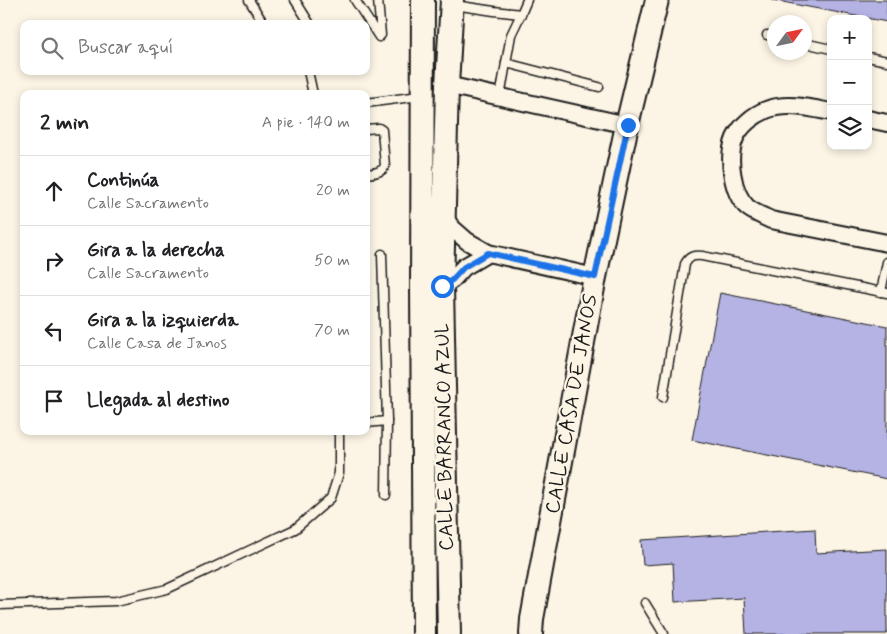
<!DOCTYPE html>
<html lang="es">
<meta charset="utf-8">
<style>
:root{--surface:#fff;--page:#f2f2f2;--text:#202124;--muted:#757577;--line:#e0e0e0}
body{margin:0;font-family:Mynerve,sans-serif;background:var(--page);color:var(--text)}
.controls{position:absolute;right:15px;top:15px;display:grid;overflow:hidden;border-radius:10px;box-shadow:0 2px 8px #0003}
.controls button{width:45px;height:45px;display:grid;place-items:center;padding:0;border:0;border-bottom:1px solid var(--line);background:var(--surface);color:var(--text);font:25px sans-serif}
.compass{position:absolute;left:767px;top:15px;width:45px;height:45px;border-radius:50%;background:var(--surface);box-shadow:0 2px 8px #0003;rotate:57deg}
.stop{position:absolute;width:15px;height:15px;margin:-11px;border:4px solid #1a73e8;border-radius:50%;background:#fff}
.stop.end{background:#1a73e8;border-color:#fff;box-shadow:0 1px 5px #0008}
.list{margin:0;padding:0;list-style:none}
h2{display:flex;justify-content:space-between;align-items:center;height:65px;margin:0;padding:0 20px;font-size:21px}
h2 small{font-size:16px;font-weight:400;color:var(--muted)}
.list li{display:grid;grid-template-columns:32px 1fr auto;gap:15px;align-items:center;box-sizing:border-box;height:70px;padding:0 20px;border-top:1px solid var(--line)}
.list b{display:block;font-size:19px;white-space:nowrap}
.list p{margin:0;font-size:16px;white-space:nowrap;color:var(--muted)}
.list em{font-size:16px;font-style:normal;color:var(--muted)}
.icon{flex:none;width:28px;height:28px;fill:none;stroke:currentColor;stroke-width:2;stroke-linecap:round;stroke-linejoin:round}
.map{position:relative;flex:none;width:887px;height:634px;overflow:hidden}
.search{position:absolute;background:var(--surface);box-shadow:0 2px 8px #0003;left:20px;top:20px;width:350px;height:55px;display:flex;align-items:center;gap:12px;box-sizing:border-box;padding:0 18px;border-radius:10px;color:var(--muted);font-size:19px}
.panel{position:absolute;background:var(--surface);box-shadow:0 2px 8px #0003;left:20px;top:90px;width:350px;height:345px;border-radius:10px}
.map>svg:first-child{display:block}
.building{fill:#b5b3e4;stroke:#1c1c1c}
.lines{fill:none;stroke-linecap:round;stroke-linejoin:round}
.service-casing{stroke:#1c1c1c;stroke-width:11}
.minor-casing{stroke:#1c1c1c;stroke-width:20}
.secondary-casing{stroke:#1c1c1c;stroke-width:26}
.service{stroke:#fcf5e5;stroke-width:8}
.minor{stroke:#fcf5e5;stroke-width:16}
.secondary{stroke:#fcf5e5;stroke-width:22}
.route{stroke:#1a73e8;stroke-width:6}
.labels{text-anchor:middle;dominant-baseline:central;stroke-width:4.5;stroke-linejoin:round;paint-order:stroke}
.street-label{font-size:20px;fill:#1c1c1c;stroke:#fcf5e5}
</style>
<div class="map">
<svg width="887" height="634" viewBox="0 0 887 634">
<rect width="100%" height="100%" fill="#fcf5e5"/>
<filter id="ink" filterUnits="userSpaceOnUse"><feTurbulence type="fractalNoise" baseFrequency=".02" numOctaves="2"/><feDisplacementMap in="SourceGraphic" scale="10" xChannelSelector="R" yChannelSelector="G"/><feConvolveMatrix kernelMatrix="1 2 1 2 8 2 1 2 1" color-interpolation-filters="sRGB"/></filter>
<g filter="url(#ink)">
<g class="building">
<polygon points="772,0 887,0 887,22"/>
<polygon points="720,293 887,326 887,479 692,440"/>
<polygon points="815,529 816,553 887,549 887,634 746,634 744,598 675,602 673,563 643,565 641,540"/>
</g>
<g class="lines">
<g class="service-casing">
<g id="service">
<polyline points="249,0 264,24"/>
<polyline points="295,0 310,24"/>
<polyline points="355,0 379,37 381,35 378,0"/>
<polyline points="454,5 494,11 521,14 511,35 506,63 599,87"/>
<polyline points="521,14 527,0"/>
<polyline points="767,35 774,36"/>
<polyline points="804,43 831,49"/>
<polyline points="868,57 887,61"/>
<polyline points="308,71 313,94"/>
<polyline points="500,97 506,63"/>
<polyline points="366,103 420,96"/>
<path d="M366 129 379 128 382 130 385 166C382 173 373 173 366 174"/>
<polyline points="382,254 387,421"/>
<polyline points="881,292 887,262"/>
<path d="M663 397 685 264C689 256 694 255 702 256L887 293"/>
<polyline points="366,423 387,421 386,495"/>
<polyline points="645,603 664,634"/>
<polyline points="0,605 116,601 167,589 295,529 331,498 339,473 339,431"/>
</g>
</g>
<g class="minor-casing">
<g id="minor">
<polyline points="447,85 627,125"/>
<path d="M831 112C810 108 787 102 766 110 754 115 741 125 735 138 727 157 732 193 747 207 754 213 763 216 771 220L887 243"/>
<polyline points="868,119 887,123"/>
<polyline points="439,216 444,216 451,227 467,241 488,253 595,277"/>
<polyline points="434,287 442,286 452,280 464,267 488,253"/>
</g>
</g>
<g class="secondary-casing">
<g id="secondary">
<polyline points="423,0 422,287 424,634"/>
<polyline points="449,634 442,286 447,85 452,0"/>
<polyline points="531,634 532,619 595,277 627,125 657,0"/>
</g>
</g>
<use href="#service" class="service"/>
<use href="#minor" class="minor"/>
<use href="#secondary" class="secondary"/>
</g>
</g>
<g class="lines" filter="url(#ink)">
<polyline class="route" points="442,286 452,280 464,267 488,253 595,277 628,125"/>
</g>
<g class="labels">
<g class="street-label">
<text transform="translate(572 404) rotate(-80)">CALLE CASA DE JANOS</text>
<text transform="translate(445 437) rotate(-91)">CALLE BARRANCO AZUL</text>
</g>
</g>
</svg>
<div class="controls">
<button>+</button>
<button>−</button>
<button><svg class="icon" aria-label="layers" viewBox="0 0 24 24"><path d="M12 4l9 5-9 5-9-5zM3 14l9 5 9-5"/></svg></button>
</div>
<svg class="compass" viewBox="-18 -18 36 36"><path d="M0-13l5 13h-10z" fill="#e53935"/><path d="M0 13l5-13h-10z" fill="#757577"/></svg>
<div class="stop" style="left:442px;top:286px"></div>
<div class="stop end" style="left:628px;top:125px"></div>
<div class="search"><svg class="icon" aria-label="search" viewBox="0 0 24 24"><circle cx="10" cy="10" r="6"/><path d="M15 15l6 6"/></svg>Buscar aquí</div>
<section class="panel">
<h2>2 min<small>A pie · 140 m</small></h2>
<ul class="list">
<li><svg class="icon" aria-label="ahead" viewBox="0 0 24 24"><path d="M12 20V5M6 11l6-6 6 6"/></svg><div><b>Continúa</b><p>Calle Sacramento</p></div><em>20 m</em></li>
<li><svg class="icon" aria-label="right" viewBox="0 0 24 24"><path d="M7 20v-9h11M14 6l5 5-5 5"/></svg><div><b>Gira a la derecha</b><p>Calle Sacramento</p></div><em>50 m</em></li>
<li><svg class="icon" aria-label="left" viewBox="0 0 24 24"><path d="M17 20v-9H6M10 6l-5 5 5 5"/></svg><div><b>Gira a la izquierda</b><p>Calle Casa de Janos</p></div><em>70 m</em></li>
<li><svg class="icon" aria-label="arrive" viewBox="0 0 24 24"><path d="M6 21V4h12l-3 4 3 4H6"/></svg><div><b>Llegada al destino</b></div></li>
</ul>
</section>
</div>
